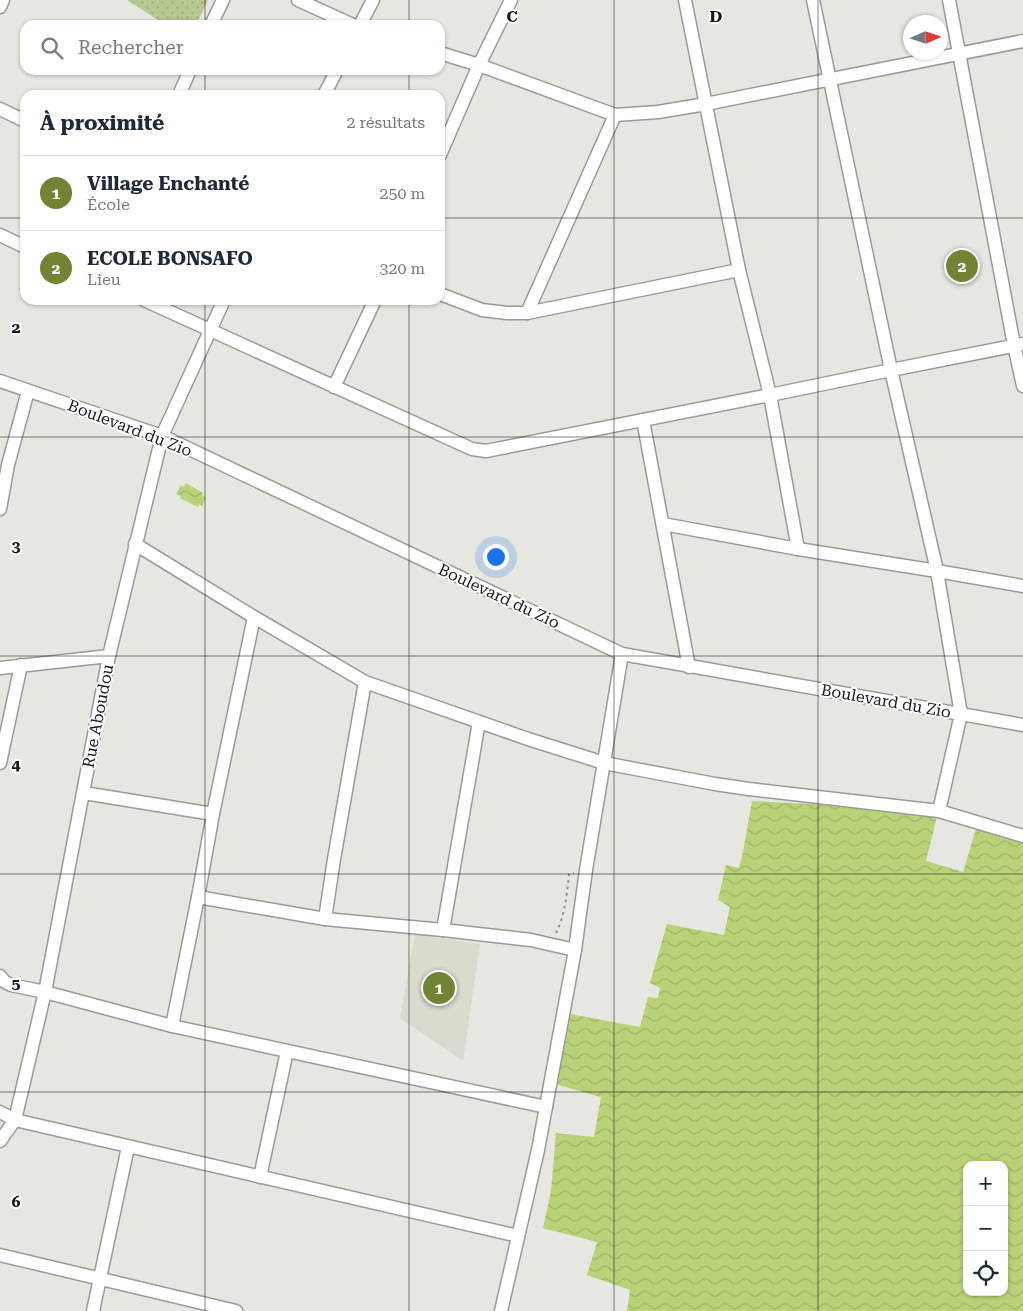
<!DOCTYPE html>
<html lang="fr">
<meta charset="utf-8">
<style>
:root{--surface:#fff;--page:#f6f6f7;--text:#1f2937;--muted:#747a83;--line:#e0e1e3;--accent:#718434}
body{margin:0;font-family:"Roboto Serif",serif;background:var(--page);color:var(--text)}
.controls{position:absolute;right:15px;bottom:15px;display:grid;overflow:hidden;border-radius:10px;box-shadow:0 1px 4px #0004}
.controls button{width:45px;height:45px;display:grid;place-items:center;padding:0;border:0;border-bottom:1px solid var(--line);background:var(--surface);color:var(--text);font:25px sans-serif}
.compass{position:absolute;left:903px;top:15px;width:45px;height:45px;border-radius:50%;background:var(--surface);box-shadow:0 1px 4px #0004;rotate:87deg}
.you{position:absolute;left:495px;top:556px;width:18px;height:18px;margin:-12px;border:4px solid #fff;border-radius:50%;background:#1a73e8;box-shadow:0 0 0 8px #1a73e833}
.badge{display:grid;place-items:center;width:32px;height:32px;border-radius:50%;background:var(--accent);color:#fff;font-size:16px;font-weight:700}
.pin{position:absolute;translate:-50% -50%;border:2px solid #fff;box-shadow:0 1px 5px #0006}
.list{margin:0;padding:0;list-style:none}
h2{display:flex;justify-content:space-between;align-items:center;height:65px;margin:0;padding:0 20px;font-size:21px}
h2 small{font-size:16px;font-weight:400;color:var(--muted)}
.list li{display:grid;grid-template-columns:32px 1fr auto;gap:15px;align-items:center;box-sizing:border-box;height:75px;padding:0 20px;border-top:1px solid var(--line)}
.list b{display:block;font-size:19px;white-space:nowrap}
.list p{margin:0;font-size:16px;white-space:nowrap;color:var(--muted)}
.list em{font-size:16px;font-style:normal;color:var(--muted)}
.icon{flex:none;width:28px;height:28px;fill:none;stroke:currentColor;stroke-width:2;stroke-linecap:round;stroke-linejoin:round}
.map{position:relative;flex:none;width:1023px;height:1311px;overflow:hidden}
.search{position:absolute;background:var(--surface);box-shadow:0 1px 4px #0004;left:20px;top:20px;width:425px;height:55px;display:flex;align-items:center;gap:12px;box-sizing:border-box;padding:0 18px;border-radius:15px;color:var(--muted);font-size:19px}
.panel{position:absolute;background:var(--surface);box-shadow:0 1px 4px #0004;left:20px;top:90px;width:425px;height:215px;border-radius:15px}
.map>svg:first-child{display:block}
.built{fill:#d8dcce}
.grass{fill:url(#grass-dots)}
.water{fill:url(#water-waves);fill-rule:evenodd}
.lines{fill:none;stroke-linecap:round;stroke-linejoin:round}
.minor-casing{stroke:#999c95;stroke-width:15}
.path{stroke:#8d8f8a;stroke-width:2;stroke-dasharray:2.5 4;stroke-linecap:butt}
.minor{stroke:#fff;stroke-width:12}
.grid{fill:none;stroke:#191a17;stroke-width:1;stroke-opacity:0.55}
.labels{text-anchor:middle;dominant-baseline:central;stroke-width:4;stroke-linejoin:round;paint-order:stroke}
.street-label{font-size:16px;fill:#191a17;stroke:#fff}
.grid-label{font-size:16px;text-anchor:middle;font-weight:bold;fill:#191a17;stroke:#fff;stroke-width:4;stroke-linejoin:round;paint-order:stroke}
</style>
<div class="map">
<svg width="1023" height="1311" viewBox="0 0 1023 1311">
<defs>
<pattern id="grass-dots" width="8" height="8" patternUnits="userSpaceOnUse" patternTransform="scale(1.25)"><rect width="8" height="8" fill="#b7c791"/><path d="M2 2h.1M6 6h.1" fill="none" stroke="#9daa7c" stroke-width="1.8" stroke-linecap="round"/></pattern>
<pattern id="water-waves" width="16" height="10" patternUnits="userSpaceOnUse" patternTransform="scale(1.25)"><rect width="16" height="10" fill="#b9d177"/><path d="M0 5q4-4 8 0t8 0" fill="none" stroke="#9eb366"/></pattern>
</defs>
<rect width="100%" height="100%" fill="#e5e7e0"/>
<polygon class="built" points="415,934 480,944 463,1061 400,1018"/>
<polygon class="grass" points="127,0 208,0 196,25 166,25"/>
<g class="water">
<polygon points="186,483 203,493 202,495 206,498 202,506 199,504 198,507 180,498 181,496 176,494 181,485 184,487"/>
<path d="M752 801 829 805 937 816 926 861 963 872 976 829 988 832 1023 842V1311H627L630 1290 587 1275 597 1242 543 1228 551 1191 556 1133 594 1137 601 1097 555 1084 570 1014 640 1027 648 997 658 998 660 988 650 983 667 924 724 935 730 907 718 900 726 865 739 868 743 852ZM967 1165H1004V1292H967Z"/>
</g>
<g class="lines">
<g class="minor-casing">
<g id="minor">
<polyline points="298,0 353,25"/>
<polyline points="685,0 739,270 770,395 798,549"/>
<polyline points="813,0 891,370 937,571 961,714 939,811"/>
<polyline points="949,0 1014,345 1023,386"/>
<polyline points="0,7 3,0"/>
<polyline points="211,25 223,0"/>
<polyline points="360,25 373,0"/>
<polyline points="440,53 479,65 615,115 658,112 706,104 1023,41"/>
<polyline points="179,95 190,70"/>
<polyline points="324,95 337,70"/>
<polyline points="0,109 25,121"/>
<polyline points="440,155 479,65 511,0"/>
<polyline points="0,235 25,247"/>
<polyline points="440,294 482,310 507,313 527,313 739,270"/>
<polyline points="144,300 472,449 486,451 770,395 891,370 1023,344"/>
<polyline points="527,313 615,115"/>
<polyline points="0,381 162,436 622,654 1023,725"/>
<polyline points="334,387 375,300"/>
<polyline points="643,420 689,667"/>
<polyline points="0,509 8,465 28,391"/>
<polyline points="663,524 798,549 937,571 1023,586"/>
<polyline points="135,544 254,617 365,682 528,739 604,763 715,784 749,789 939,811 1023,836"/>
<polyline points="0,668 109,656"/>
<polyline points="0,763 21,665"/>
<polyline points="84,793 213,814"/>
<polyline points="198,897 325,919 443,930 531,940 575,950"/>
<polyline points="325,919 334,859 365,682"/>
<polyline points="443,930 479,722"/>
<polyline points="0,976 5,982 11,985 45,992 172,1026 546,1107"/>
<polyline points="172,1026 198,897 213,814 254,617"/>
<polyline points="0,1112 15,1120 518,1236"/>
<polyline points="0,1141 15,1120 45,992 109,656 162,436 224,300"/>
<polyline points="260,1177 287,1051"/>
<polyline points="0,1255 236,1311"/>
<polyline points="93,1311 128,1147"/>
<polyline points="501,1311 538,1150 575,950 586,870 622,654"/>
</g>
</g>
<path class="path" d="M556 933C565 915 567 894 569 874L574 873"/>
<use href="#minor" class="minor"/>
</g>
<path class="grid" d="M205 0V25M409 0V25M614 0V1311M818 0V1311M205 70V95M409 70V95M0 218H25M440 218H1023M205 300V1311M409 300V1311M0 437H1023M0 656H1023M0 874H1023M0 1092H1023"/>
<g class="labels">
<g class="street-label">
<text transform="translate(130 428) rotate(21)">Boulevard du Zio</text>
<text transform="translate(499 596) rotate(25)">Boulevard du Zio</text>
<text transform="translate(886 701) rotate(10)">Boulevard du Zio</text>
<text transform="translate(98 716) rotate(-79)">Rue Aboudou</text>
</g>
</g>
<g class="grid-label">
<text x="512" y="22">C</text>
<text x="716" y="22">D</text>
<text x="16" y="333">2</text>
<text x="16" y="552">3</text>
<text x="16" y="770">4</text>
<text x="16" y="989">5</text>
<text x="16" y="1207">6</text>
</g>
</svg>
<div class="controls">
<button>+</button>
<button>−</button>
<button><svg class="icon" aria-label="locate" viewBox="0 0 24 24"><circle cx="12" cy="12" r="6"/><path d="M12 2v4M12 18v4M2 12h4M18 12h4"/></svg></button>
</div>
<svg class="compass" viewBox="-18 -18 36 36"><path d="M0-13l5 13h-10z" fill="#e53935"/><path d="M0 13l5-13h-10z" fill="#747a83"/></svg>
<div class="you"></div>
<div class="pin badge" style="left:439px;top:988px">1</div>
<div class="pin badge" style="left:962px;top:266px">2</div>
<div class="search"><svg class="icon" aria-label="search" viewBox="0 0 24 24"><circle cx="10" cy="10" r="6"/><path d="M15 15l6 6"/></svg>Rechercher</div>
<section class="panel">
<h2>À proximité<small>2 résultats</small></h2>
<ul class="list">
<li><span class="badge">1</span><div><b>Village Enchanté</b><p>École</p></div><em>250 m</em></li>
<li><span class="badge">2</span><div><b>ECOLE BONSAFO</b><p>Lieu</p></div><em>320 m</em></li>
</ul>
</section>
</div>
